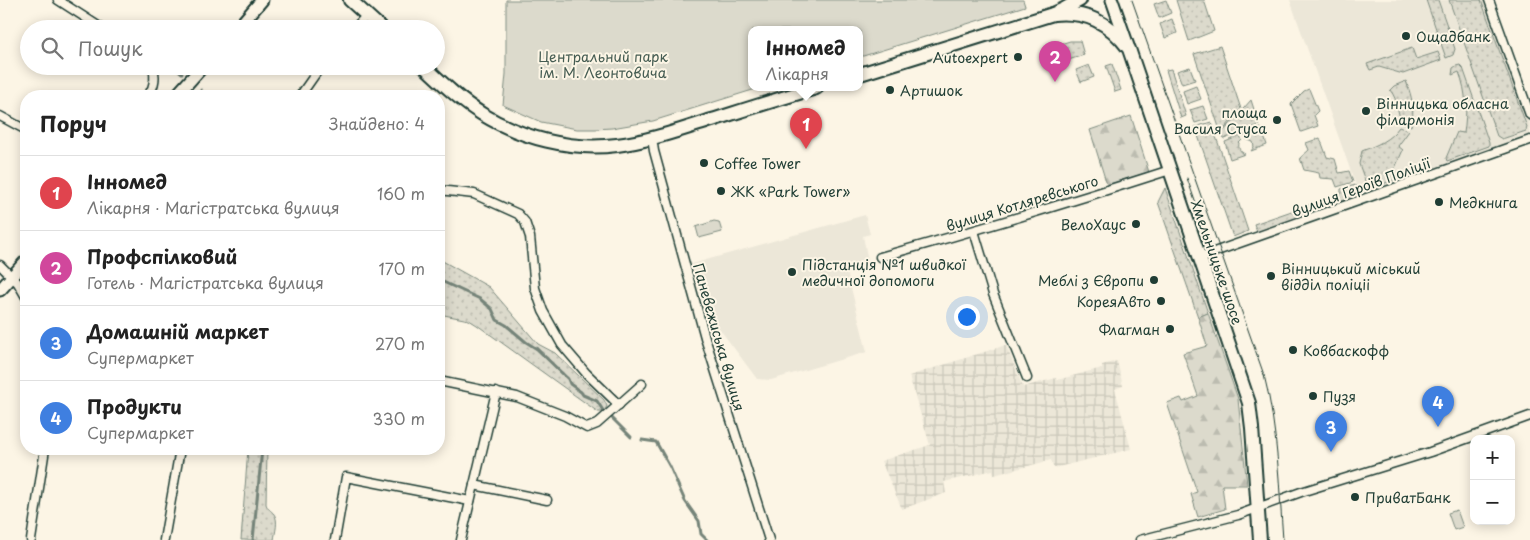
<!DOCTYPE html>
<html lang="uk">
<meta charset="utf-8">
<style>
:root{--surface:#fff;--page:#f6f6f6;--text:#222;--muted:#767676;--line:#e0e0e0;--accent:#1f3d34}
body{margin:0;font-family:"Playpen Sans",sans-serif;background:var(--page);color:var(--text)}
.controls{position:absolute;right:15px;bottom:15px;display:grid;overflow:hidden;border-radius:10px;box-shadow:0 2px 12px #0003}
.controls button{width:45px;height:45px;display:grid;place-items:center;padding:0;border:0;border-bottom:1px solid var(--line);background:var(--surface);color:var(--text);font:25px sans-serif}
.you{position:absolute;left:966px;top:316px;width:18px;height:18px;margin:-12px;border:4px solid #fff;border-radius:50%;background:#1a73e8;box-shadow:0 0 0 8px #1a73e833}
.badge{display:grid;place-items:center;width:32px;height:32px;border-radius:50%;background:var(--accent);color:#fff;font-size:16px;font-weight:700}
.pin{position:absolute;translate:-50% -41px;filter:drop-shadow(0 1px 2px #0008)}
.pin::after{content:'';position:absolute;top:26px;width:18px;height:15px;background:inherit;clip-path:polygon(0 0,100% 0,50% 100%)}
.popup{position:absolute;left:748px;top:26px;width:115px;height:65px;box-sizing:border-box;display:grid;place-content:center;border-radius:10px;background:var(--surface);filter:drop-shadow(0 1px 4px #0005);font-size:16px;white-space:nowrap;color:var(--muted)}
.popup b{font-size:19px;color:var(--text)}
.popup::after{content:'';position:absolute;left:50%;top:100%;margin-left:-10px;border:10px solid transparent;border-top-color:var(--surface)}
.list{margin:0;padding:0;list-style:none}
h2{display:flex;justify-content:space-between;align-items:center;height:65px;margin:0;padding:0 20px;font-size:21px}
h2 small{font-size:16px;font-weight:400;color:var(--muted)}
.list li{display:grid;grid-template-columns:32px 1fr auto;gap:15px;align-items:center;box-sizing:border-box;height:75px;padding:0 20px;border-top:1px solid var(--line)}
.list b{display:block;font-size:19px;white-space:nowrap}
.list p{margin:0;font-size:16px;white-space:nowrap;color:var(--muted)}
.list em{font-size:16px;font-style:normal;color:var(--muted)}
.icon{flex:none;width:28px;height:28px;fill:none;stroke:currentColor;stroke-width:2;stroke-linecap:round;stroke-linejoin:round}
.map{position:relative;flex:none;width:1530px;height:540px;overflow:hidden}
.search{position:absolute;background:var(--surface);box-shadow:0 2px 12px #0003;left:20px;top:20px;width:425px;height:55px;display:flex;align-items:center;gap:12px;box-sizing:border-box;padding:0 18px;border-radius:28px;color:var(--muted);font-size:19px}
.panel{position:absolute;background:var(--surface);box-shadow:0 2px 12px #0003;left:20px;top:90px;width:425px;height:365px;border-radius:20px}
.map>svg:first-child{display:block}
.built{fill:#ece7d8}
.industrial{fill:url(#industrial-grid)}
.grass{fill:url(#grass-dots);stroke:#7e8c80}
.forest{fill:url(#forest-firs);stroke:#7e8c80}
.green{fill:#dcdacc;stroke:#7e8c80}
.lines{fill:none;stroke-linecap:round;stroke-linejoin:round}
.stream{stroke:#758479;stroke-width:3}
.minor-casing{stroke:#1f3d34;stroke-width:11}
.secondary-casing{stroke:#1f3d34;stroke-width:15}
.primary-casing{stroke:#1f3d34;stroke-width:16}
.minor{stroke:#fcf5e5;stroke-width:8}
.secondary{stroke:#fcf5e5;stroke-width:11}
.primary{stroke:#fcf5e5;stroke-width:12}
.tram{stroke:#1f3d34;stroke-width:1}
.poi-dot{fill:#1f3d34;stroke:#fcf5e5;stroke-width:2}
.labels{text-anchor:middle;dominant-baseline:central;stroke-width:4;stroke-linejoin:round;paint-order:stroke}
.poi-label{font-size:14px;fill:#1f3d34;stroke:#fcf5e5;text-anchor:start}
.park-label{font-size:14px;fill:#455c52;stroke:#fcf5e5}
.street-label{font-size:14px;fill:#1f3d34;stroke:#fcf5e5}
</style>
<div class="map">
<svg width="1530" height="540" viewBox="0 0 1530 540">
<defs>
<pattern id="industrial-grid" width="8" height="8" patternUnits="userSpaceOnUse" patternTransform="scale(1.25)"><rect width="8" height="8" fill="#ece7d8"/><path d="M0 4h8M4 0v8" fill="none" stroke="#cac7ba"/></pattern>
<pattern id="grass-dots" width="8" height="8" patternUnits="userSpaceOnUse" patternTransform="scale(1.25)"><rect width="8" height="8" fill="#dcdacc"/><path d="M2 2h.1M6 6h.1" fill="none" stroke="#bcbcb0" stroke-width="1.8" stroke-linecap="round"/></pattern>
<pattern id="forest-firs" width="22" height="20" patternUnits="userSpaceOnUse" patternTransform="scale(1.25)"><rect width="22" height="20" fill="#dcdacc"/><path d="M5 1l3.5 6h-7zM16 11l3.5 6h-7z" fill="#bcbcb0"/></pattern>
</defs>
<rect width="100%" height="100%" fill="#fcf5e5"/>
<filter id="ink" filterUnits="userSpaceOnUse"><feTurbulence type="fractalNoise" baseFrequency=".02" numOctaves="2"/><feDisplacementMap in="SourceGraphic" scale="10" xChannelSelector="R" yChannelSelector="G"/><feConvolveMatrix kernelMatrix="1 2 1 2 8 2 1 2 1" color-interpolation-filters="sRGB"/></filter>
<g filter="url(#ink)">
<g class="built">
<polygon points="1290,0 1489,0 1530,115 1530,140 1361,200"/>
<polygon points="865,215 870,234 863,236 869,266 847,272 867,352 771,380 757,379 704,308 692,264"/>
</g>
<polygon class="industrial" points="1006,345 1023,387 1056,378 1057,380 1102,368 1102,365 1117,361 1123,386 1115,389 1131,449 1054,468 1051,460 994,475 993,470 944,482 946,493 902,509 881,461 930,445 909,376"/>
<g class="grass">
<polygon points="1166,0 1171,13 1159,18 1154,4"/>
<polygon points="1176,0 1204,0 1214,31 1189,41"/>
<polygon points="1426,0 1438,0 1455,49 1453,55 1446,58"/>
<polygon points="1449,0 1481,0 1527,127 1526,131 1502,139 1497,136"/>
<polygon points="1172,19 1177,33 1165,38 1160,24"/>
<polygon points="1070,41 1080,41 1084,55 1059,63 1054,46"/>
<polygon points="1220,46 1241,109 1221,133 1194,54"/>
<polygon points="1412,48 1416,59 1438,52 1441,60 1403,74 1379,67 1370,70 1367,64"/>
<polygon points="1112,64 1121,90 1115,92 1106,66"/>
<polygon points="1089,65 1094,77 1081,82 1076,70"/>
<path d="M1460 65 1463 68 1489 143V146L1447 161 1446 158 1457 132 1464 133C1467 112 1467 93 1459 72L1452 75 1453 68 1456 66Z"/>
<polygon points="1190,67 1195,80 1182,84 1177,71"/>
<polygon points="1171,69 1186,116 1181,118 1166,70"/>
<path d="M1406 81C1412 98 1415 107 1411 126L1402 122C1396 111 1399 101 1390 90L1394 86Z"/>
<polygon points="1196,86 1201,99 1187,104 1183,91"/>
<polygon points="1309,89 1318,111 1314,115 1318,126 1301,132 1291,104 1304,91"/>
<polygon points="1251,100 1259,125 1224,139 1222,133"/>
<polygon points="1203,106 1208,119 1195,123 1190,110"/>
<polygon points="1211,122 1248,231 1233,237 1195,127"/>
<path d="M1399 127 1409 131 1398 146 1403 150 1395 168 1397 179 1368 189 1359 164 1362 151C1377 145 1390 140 1399 127Z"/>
<polygon points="1261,128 1267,145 1251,151 1254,147 1253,142 1246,139 1244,134"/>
<path d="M1240 136 1242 140 1239 143C1238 148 1240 152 1245 154L1230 159 1225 142Z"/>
<polygon points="1320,138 1327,157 1335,159 1339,173 1349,171 1353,182 1337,187 1334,179 1320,178 1319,173 1304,170 1300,158 1309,150 1306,143"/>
<polygon points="1355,185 1358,196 1257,232 1254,224 1341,194 1341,189"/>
<polygon points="1165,188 1208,313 1198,317 1158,202"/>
<polygon points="439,259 489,287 538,344 555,353 604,400 607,406 604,412 598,412 477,325 469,320 439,314"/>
<path d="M248 449H267L266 504C268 510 271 510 274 514 279 521 275 532 274 540H241Z"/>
</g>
<g class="forest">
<polygon points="1131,116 1149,172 1107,185 1090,130"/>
<polygon points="1208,313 1238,399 1247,485 1222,485 1225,509 1198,517 1191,494 1197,492 1167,403 1181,398 1183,402 1198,396 1183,353 1207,346 1198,317"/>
</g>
<g class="green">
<polygon points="506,0 1023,0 1025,6 860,57 860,30 752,30 752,88 759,88 653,121 612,128 595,129 577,129 541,122 503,105 506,74"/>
<polygon points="714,221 719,222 722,232 699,238 696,227"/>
<polygon points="1457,510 1463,527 1454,530 1448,513"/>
</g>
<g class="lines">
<g class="stream">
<polyline points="174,66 182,73"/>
<polyline points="201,90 205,96"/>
<polyline points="439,280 480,299 492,309 497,320 506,325 526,342 537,349 568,379 570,384 581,392 583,395 597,401 604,412"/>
<polyline points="610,416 631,437"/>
<polyline points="642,440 656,442 670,467 685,501 699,521 701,534 707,540"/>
<polyline points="253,540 262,449"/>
</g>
<g class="minor-casing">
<g id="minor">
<polyline points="58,0 103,29"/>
<polyline points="1489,0 1530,115"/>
<polyline points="354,29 367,15"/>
<path d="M148 96C154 87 157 77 152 66"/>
<polyline points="300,96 321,66"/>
<polyline points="0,116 26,130"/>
<polyline points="652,138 654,151 706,341 769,540"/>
<polyline points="439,190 474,194 518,214 525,222 530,237 535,288 543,311 562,345 586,373 619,405"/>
<polyline points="974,231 993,294 1027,378"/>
<path d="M880 257C978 230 1074 201 1170 170"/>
<polyline points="1200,257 1530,140"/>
<polyline points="0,265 18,283 26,297"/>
<polyline points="439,381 517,397 565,416 587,428 597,424 642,384"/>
<polyline points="474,485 547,500"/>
<polyline points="31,540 45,449"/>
<polyline points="164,540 180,449"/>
<polyline points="335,540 346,477 470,501"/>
<polyline points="461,540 496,392"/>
<polyline points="1140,540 1238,515 1301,492 1430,452 1530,416"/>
</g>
</g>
<g class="secondary-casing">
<g id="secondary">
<polyline points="1112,0 1128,46"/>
<polyline points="237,29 262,0"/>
<polyline points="176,96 203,66"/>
<polyline points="0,290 26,261"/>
</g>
</g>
<g class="primary-casing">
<g id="primary">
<polyline points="350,0 382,29"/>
<path d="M1053 14C1087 11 1109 22 1129 49L1249 403 1252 428 1260 540"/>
<path d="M424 66C442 83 461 101 482 114 521 138 571 151 617 145 649 141 680 130 712 120 747 109 781 98 816 88"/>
<polyline points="860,74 1053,14 1064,9 1080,0"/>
</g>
</g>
<use href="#minor" class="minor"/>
<use href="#secondary" class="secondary"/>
<use href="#primary" class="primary"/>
<g class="tram">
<path d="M1132 0 1264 375C1278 429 1279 485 1283 540"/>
<polyline points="1187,178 1213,253 1232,305"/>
</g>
</g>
</g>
<g class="poi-dot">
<circle cx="1406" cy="36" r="5"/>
<circle cx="1018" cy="57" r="5"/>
<circle cx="890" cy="90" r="5"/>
<circle cx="1366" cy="111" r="5"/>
<circle cx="1277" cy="120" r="5"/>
<circle cx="704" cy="163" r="5"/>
<circle cx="721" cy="191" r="5"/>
<circle cx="1439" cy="202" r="5"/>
<circle cx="1136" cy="224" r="5"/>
<circle cx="792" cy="272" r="5"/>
<circle cx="1271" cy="276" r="5"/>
<circle cx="1154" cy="280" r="5"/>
<circle cx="1161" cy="301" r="5"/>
<circle cx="1170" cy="329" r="5"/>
<circle cx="1293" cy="350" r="5"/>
<circle cx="1313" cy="396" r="5"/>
<circle cx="1355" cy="497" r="5"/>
</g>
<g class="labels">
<g class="poi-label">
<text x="1416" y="36">Ощадбанк</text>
<text x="1008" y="57" text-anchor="end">Autoexpert</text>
<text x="900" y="90">Артишок</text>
<text x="1376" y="103">Вінницька обласна<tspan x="1376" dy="16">філармонія</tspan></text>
<text x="1267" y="112" text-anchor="end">площа<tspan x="1267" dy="16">Василя Стуса</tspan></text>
<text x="714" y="163">Coffee Tower</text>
<text x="731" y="191">ЖК «Park Tower»</text>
<text x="1449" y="202">Медкнига</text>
<text x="1126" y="224" text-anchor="end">ВелоХаус</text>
<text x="802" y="264">Підстанція №1 швидкої<tspan x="802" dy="16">медичної допомоги</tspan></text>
<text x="1281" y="268">Вінницький міський<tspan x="1281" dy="16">відділ поліціі</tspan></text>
<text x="1144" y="280" text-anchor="end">Меблі з Європи</text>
<text x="1151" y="301" text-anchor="end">КореяАвто</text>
<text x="1160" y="329" text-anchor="end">Флагман</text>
<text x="1303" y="350">Ковбаскофф</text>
<text x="1323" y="396">Пузя</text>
<text x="1365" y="497">ПриватБанк</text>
</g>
<g class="park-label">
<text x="603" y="56">Центральний парк<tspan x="603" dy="16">ім. М. Леонтовича</tspan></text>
</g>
<g class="street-label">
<text transform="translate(1361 187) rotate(-20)">вулиця Героїв Поліції</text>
<text transform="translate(1022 203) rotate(-17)">вулиця Котляревського</text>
<text transform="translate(1217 262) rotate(71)">Хмельницьке шосе</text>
<text transform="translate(719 337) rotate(74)">Паневежиська вулиця</text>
</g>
</g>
</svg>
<div class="controls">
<button>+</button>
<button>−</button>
</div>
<div class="you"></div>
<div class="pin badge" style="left:806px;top:149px;background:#e0444e">1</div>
<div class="popup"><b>Інномед</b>Лікарня</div>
<div class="pin badge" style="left:1055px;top:82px;background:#d1479c">2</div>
<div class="pin badge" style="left:1331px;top:452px;background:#3f7fe0">3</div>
<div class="pin badge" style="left:1438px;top:427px;background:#3f7fe0">4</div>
<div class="search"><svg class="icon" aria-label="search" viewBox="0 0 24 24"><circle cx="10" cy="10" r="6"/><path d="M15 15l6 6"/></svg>Пошук</div>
<section class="panel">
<h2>Поруч<small>Знайдено: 4</small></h2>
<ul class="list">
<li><span class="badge" style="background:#e0444e">1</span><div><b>Інномед</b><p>Лікарня · Магістратська вулиця</p></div><em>160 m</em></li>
<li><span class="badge" style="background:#d1479c">2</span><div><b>Профспілковий</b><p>Готель · Магістратська вулиця</p></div><em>170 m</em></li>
<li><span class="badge" style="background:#3f7fe0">3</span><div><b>Домашній маркет</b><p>Супермаркет</p></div><em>270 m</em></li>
<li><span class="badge" style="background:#3f7fe0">4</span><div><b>Продукти</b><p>Супермаркет</p></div><em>330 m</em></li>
</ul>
</section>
</div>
